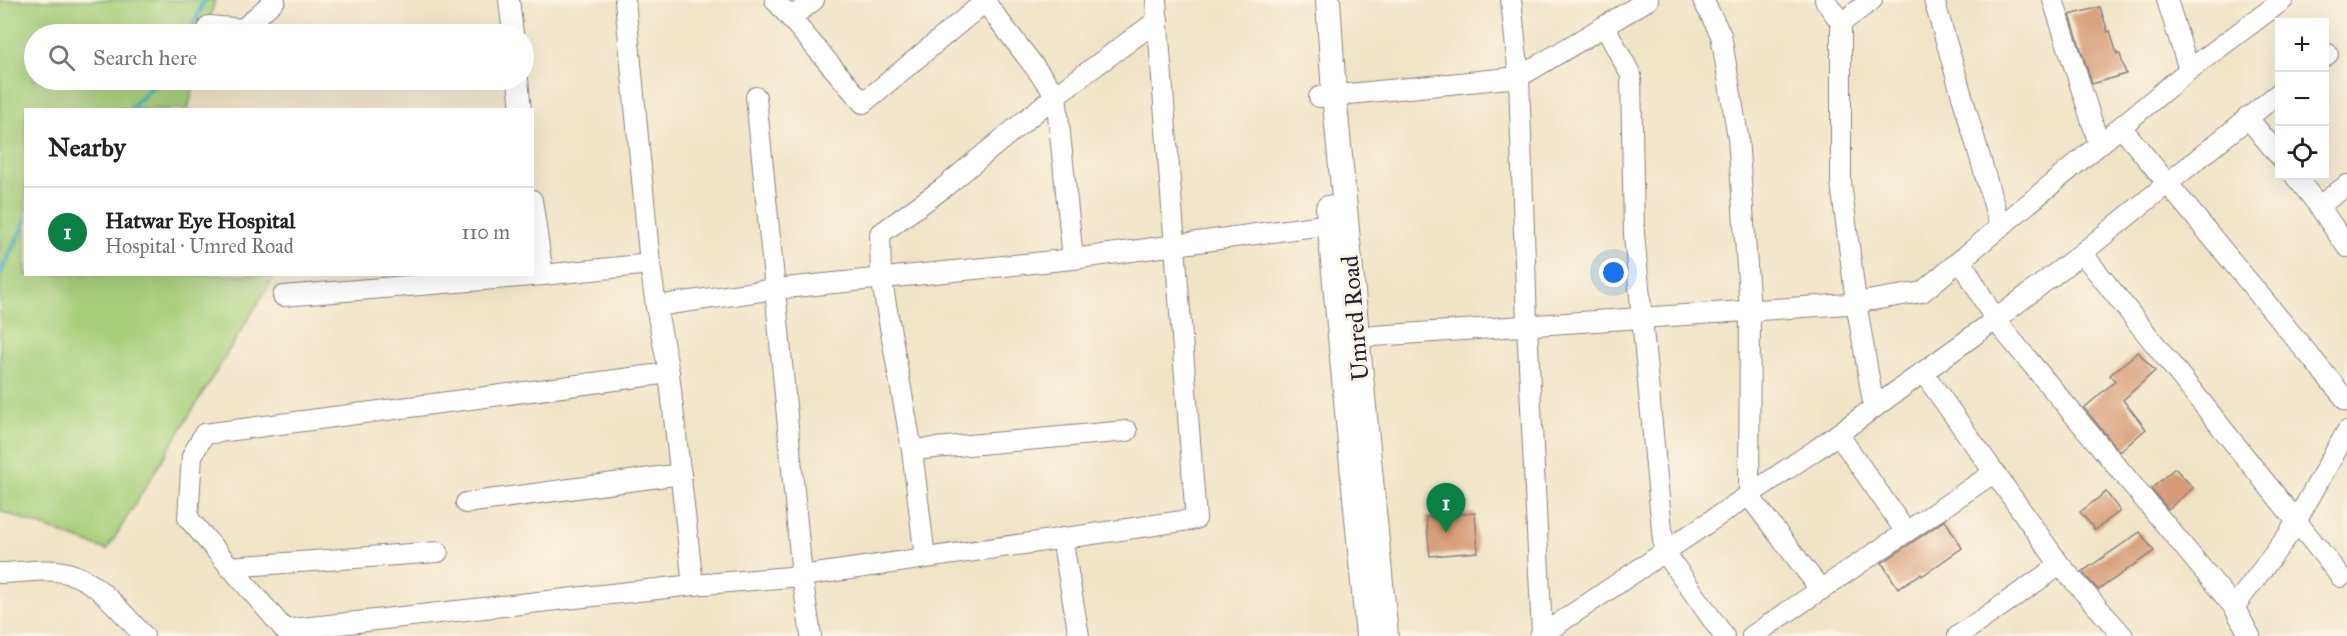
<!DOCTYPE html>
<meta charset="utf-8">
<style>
:root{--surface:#fff;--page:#f6f6f6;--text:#222;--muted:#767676;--line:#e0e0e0;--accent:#0b8043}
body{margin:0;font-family:"IM FELL Great Primer",serif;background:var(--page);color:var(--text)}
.controls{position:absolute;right:18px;top:18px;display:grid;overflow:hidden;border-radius:0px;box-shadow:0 6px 24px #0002}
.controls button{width:54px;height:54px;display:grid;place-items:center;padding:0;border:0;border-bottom:2px solid var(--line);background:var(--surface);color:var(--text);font:30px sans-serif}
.you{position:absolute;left:1614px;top:273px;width:21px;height:21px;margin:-15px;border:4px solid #fff;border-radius:50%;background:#1a73e8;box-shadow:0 0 0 9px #1a73e833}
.badge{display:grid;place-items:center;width:39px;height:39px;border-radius:50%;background:var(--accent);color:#fff;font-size:20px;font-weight:700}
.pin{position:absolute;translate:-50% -50px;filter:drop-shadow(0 2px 3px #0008)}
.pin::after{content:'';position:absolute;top:32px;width:21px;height:18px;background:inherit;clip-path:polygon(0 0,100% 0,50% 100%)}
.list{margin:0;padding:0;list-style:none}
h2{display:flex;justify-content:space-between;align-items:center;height:78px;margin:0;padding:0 24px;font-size:26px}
h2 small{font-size:20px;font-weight:400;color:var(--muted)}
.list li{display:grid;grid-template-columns:39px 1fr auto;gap:18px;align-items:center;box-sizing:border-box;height:90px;padding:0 24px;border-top:2px solid var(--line)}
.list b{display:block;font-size:22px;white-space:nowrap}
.list p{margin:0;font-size:20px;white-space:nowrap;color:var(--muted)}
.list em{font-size:20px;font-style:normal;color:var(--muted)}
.icon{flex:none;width:33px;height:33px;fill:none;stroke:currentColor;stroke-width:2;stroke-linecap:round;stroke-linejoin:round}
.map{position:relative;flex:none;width:2347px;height:636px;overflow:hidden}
.search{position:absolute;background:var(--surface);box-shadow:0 6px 24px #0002;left:24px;top:24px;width:510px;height:66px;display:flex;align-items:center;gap:15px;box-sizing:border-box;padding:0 21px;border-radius:33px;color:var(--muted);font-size:22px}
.panel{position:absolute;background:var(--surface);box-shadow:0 6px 24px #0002;left:24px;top:108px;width:510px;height:168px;border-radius:0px}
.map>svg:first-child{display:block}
.green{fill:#a8d07b;stroke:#65795b;stroke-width:1.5}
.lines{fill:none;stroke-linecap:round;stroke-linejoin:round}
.stream{stroke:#42b3b9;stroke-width:5}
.building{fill:#d79b77}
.minor-casing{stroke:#898380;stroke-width:22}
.major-casing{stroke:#898380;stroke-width:26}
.minor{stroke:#fff;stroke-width:20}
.major{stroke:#fff;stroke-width:24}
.labels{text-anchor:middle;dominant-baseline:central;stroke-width:6;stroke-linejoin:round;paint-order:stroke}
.street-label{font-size:24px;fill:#22223b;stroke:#fcf5e5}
</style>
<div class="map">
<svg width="2347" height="636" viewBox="0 0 2347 636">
<rect width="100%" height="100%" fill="#fcf5e5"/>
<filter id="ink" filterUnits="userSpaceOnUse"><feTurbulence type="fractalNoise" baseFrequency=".0167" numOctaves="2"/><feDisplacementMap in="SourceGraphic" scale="12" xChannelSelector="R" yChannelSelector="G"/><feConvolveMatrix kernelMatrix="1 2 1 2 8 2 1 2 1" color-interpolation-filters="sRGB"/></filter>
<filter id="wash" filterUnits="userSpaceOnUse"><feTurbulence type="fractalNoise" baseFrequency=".008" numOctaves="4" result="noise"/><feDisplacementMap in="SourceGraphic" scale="24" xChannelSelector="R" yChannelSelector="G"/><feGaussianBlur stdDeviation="1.35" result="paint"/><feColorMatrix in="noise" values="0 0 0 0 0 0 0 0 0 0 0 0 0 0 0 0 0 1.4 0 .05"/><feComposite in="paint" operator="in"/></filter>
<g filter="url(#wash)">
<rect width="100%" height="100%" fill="#f0e4c6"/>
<polygon class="green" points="0,0 215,0 206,34 34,34 34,80 195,80 188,109 26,110 26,274 275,275 107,550 0,511"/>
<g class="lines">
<g class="stream">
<polyline points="190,34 204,0"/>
<polyline points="129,110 159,80"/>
<polyline points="0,274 26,221"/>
</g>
</g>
<g id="blocks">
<g class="building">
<polygon points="2100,7 2108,32 2110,31 2117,54 2120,54 2126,74 2092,84 2070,15"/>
<polygon points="2138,352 2155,371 2123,400 2146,429 2120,452 2084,408 2115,381 2110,375"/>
<polygon points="2175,468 2193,488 2168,509 2151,489"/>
<polygon points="2106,492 2120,511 2095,530 2080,512"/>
<polygon points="1475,513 1478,552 1430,556 1426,517"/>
<polygon points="1945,520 1962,548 1922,576 1921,574 1898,588 1882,563"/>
<polygon points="2140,532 2154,551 2098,590 2082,572"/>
</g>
</g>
</g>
<g filter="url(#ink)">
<use href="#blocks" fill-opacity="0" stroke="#898380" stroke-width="1.5"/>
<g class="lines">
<g class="minor-casing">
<g id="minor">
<polyline points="509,0 513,34"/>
<polyline points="625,0 650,264"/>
<polyline points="775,0 863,103 987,0"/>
<polyline points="1511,0 1519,77 1527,324 1542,634"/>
<polyline points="1703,0 1721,35 1738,137 1750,310 1749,496 1821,590"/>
<polyline points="1825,0 1841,23 1872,0"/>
<polyline points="1934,0 2000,226"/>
<polyline points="2053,0 2099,144"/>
<polyline points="2167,0 2189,70"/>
<polyline points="985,2 1056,95 1073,259"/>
<polyline points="792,17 814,0"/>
<polyline points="1841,23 1841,183 1856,302 1874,408"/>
<polyline points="209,26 243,29 275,0"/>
<polyline points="1605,27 1631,75 1634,234 1664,551 1724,636"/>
<polyline points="2324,57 2328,54"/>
<polyline points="518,80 521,110"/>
<polyline points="1319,97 1519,77 1648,0"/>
<polyline points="2247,117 2280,157"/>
<polyline points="2121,127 2347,401"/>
<polyline points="2295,176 2319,206"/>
<polyline points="2347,185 2319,206 2347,247"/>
<polyline points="532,200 543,275 650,264 656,306 775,289 756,97"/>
<polyline points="2082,253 2341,577"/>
<polyline points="1961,260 1995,320 2234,607"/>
<polyline points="283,296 543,275"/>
<polyline points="656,306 669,373 693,585 802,576 775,289 1073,259 1330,224"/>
<polyline points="1344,338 1848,304 1922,292 2189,70 2283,0"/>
<polyline points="1923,372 2060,565 2123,636"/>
<polyline points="1838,434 1906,532"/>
<polyline points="912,450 1127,431"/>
<polyline points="466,503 681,474"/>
<polyline points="1062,538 1079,636"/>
<polyline points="925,558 912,450 881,277 880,234 942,189 1056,95 1158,20"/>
<polyline points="229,567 438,552"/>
<path d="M0 573C18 573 38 569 56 571 94 574 119 610 144 636"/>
<polyline points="284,630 693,585"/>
<polyline points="290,636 188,518 192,456 204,434 669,373"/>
<polyline points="811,636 802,576 1196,519 1156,0"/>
<polyline points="1540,636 1817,449 1995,320 2082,253 2280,92"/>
<polyline points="1752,636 1995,472"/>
<polyline points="1958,636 2060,565"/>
<polyline points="2250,636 2234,607 2289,534 2347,431"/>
</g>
</g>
<g class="major-casing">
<g id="major">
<polyline points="1328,0 1334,94 1386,636"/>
<polyline points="1328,208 1368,636"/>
</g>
</g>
<use href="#minor" class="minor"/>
<use href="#major" class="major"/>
</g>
</g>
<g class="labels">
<g class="street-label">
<text transform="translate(1355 318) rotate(-95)">Umred Road</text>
</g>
</g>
</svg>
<div class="controls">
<button>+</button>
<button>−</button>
<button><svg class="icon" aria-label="locate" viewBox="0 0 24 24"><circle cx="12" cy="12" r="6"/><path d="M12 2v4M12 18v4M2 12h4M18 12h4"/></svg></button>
</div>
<div class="you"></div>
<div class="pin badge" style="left:1446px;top:533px">1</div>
<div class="search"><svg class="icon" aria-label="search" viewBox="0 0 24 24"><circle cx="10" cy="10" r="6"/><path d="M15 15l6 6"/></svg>Search here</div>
<section class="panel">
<h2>Nearby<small></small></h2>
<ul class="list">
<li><span class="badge">1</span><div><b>Hatwar Eye Hospital</b><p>Hospital · Umred Road</p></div><em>110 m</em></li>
</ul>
</section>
</div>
